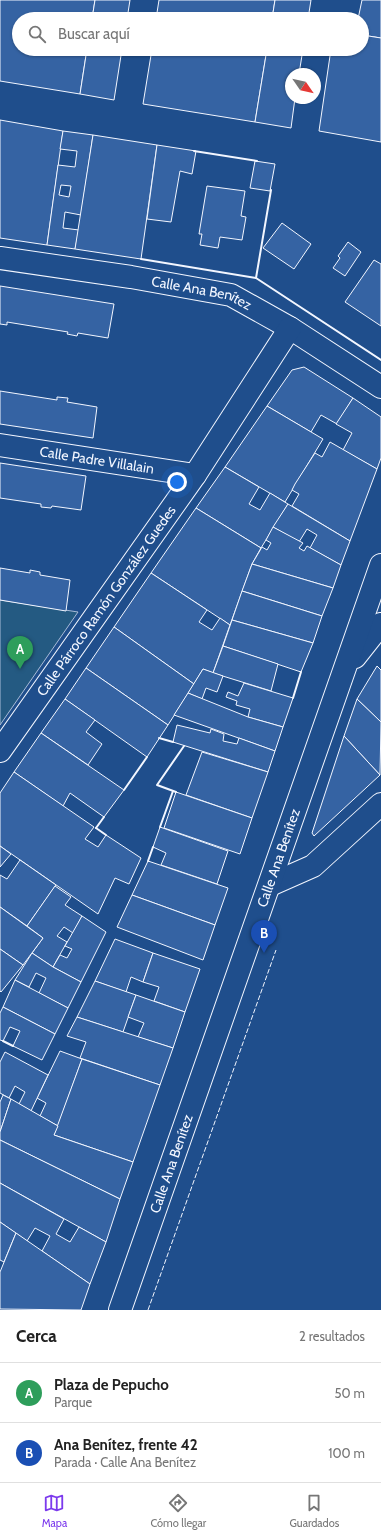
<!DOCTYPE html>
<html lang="es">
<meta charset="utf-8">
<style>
:root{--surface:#fff;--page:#f2f2f2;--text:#222;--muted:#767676;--line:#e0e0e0;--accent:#7c3aed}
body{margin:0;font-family:Cabin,sans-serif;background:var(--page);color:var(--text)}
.compass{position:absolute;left:285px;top:68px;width:36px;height:36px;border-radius:50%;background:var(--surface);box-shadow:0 1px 3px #0004;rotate:124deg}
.you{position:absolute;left:177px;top:482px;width:14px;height:14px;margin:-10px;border:3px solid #fff;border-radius:50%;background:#1a73e8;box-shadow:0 0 0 6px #1a73e833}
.badge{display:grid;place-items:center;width:26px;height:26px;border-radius:50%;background:var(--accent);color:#fff;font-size:13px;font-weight:700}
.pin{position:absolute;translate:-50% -33px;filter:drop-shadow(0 1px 2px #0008)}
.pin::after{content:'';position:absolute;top:21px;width:14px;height:12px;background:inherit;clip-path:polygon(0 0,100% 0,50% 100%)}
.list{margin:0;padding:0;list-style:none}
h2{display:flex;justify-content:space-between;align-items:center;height:52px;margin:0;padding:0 16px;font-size:17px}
h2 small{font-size:13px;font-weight:400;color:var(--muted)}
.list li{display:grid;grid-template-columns:26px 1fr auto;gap:12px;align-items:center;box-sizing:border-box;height:60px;padding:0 16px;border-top:1px solid var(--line)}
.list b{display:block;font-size:15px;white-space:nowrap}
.list p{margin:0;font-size:13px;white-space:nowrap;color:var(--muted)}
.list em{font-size:13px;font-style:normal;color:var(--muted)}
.icon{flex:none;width:22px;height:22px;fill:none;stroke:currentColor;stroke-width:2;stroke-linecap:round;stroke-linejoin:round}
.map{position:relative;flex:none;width:381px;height:1310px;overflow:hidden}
.search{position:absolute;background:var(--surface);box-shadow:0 1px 3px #0004;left:12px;right:12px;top:12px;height:44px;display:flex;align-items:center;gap:10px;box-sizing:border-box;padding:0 14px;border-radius:22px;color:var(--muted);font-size:15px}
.sheet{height:172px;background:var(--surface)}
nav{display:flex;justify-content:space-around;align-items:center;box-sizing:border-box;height:56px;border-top:1px solid var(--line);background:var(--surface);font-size:11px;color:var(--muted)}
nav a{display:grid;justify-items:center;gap:2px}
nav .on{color:var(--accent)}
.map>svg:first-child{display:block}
.green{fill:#245a82;stroke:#a8bbd7}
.building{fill:#3563a3;stroke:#f2f6ff;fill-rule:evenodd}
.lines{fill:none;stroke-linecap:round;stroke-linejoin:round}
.minor-casing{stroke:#f2f6ff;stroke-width:24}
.minor{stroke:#1f4e8c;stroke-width:22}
.fence{stroke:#f2f6ff;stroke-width:1;stroke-dasharray:5 2;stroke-linecap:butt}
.wall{stroke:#f2f6ff;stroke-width:2}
.labels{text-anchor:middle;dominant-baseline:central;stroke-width:3;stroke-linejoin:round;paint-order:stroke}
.street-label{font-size:14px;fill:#f2f6ff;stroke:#1f4e8c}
</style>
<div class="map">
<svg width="381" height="1310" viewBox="0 0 381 1310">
<rect width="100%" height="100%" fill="#1f4e8c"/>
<polygon class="green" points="0,600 78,612 0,725"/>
<g class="building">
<polygon points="0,0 95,0 92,19 19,19 19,49 87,49 80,94 0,81"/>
<polygon points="95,0 130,0 127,19 92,19"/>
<polygon points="159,0 275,0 272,19 156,19"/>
<polygon points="275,0 311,0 308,19 272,19"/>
<polygon points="362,0 381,0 381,38 362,35 362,19 358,19"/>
<polygon points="362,35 381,38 381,142 319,131 331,49 362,49"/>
<polygon points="87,49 122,49 114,100 80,94"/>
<polygon points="152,49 267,49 255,122 143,104"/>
<polygon points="267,49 303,49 299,74 291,74 291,98 295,98 291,128 255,122"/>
<polygon points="0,120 63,131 47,245 0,238"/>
<path d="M63 131 93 135 81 215 65 212 63 228 79 230 75 249 47 245 58 165 75 167 77 151 60 149ZM61 185 71 186 69 197 59 195Z"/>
<polygon points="93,135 157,145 141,259 75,249"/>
<polygon points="157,145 196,151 192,174 180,171 171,222 147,219"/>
<polygon points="255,161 275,164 270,191 250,188"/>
<polygon points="207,186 245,191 241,216 246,217 242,240 220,237 218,248 200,245 202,234 199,234"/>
<polygon points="282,223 311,244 294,269 263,248"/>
<polygon points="348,242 361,252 345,276 333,268 340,258 338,256"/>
<polygon points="374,260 381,264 381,326 345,302"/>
<polygon points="0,286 114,304 108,338 78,333 77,336 67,334 68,332 7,322 7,325 0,324"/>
<polygon points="304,367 353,398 337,424 321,415 311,432 267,406 292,370"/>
<polygon points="0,391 57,400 57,397 68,398 67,402 97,407 93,438 0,424"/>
<polygon points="353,398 381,417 381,458 377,469 343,450 352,433 336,424"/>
<polygon points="267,406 323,439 285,502 225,467"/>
<polygon points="330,442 377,469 350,541 292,506 299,494 292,490 295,484 315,453 322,457"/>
<polygon points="0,463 86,476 81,510 52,506 51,508 41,507 41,504 0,498"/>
<polygon points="225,467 259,487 249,504 260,510 270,493 288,504 261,548 196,508"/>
<polygon points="288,504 350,541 341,565 310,548 317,535 307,529 299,542 273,527"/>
<polygon points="196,508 261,548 252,564 230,625 151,573"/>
<polygon points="273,527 303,543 299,548 304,551 307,546 341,565 333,588 252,564 262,547 267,550 271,543 266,540"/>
<polygon points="252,564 333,588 322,616 242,591"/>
<polygon points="0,568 30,573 30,570 40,572 40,575 70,580 66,611 0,600"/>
<polygon points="151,573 207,610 199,622 212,630 220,618 230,625 213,673 203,669 194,684 114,627"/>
<polygon points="242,591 322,616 313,643 232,620"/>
<polygon points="232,620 313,643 301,672 223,646"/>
<polygon points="114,627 194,684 168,725 86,668"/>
<polygon points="223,646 278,664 271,691 213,673"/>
<polygon points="377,666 381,670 381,722 357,699"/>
<polygon points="86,668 168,725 147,757 65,699"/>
<polygon points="203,669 223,676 217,692 206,688 202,699 188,693"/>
<polygon points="244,683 293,698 283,727 248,717 250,709 236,705 237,701 226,697 228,692 238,696"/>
<polygon points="188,693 248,717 283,727 275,751 174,715"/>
<polygon points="65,699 95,720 86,732 102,744 88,765 41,733"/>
<polygon points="357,699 381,722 380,775 344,736"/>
<polygon points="177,725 210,733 211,729 224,734 223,741 237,744 239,738 275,751 268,772 173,742"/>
<polygon points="41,733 124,790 104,817 70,793 63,806 14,772"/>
<polygon points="344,736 380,775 314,836 312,833"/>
<polygon points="202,752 268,772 252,818 186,795"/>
<polygon points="14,772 94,827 85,839 98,847 106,835 141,858 129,884 115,878 98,914 0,846 0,793"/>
<polygon points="176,792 252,818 240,854 164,828"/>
<polygon points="160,827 228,851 217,884 161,865 166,853 153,847"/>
<polygon points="0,846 11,854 0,867"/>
<polygon points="20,860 56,885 27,926 0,907 0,875 7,879"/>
<polygon points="148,861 228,888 215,925 132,895"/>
<polygon points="55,886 71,897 65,905 82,916 73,933 64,927 57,936 67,942 53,967 32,953 43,938 27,926"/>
<polygon points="132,895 215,925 203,960 117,927"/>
<polygon points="0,907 43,938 23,965 0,949"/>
<polygon points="82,916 106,932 81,982 53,967 60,955 67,958 72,949 65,946"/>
<polygon points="115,939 153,953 143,982 131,977 126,992 95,981"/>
<polygon points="0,949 23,965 1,992 0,991"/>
<polygon points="32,953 53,967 81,982 68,1008 39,993 46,978 36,973 29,987 15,980"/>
<polygon points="153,953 200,969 185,1012 154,1001 159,987 143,982"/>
<polygon points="15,980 68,1008 55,1034 3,1007"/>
<polygon points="95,981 136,995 123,1032 77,1017"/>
<polygon points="136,995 185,1012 173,1048 138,1037 144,1023 128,1017"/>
<polygon points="3,1007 55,1034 42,1060 13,1046 20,1031 10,1027 3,1041 0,1040 0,1013"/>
<polygon points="77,1017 173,1048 160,1085 80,1058 86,1042 67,1036"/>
<polygon points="60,1051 82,1059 58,1126 40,1116 46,1103 37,1098"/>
<polygon points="5,1052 48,1075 31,1111 19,1104 25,1092 15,1086 9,1098 0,1093 0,1062"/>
<polygon points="82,1059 160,1085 133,1162 54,1135"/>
<polygon points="3,1095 11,1099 0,1132 0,1102"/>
<polygon points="11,1099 58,1126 54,1135 133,1162 120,1199 0,1140 0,1132"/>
<polygon points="0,1140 120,1199 106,1242 0,1183"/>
<polygon points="0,1183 64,1219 56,1234 70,1242 79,1227 106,1242 90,1284 42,1251 50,1236 35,1228 27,1241 0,1222"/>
<polygon points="0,1222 16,1233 4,1262 0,1260"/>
<polygon points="16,1233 90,1284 81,1310 0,1309 0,1272"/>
</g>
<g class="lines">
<g class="minor-casing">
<g id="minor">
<path id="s1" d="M0 258 131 277 231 295 290 328 381 387"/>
<path id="s2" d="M0 445 195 475"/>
<polyline points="355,657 381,624"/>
<path id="s3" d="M0 751 195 475 290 328"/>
<polyline points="270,885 313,866 381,804"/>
<path id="s4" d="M120 1310 381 565"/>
</g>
</g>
<use href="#minor" class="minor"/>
<polyline class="fence" points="148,1310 276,950"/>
<g class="wall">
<polyline points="194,151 257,161"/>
<polyline points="271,190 256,278 381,360"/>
<polyline points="141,259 256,278"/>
<polyline points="293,698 301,672"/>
<polyline points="159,738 173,742"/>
<polyline points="124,790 147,757"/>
<polyline points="176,792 157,785 184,746"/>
<polyline points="160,827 173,791"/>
<polyline points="96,828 104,817"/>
<polyline points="96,828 106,835"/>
<polyline points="148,861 153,847"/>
<polyline points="3,1041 13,1046"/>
</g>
</g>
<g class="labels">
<g class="street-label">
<text stroke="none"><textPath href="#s1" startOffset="205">Calle Ana Benítez</textPath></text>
<text stroke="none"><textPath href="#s2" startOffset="98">Calle Padre Villalain</textPath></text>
<text stroke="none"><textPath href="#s3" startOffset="184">Calle Párroco Ramón González Guedes</textPath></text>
<text stroke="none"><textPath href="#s4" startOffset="479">Calle Ana Benítez</textPath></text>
<text stroke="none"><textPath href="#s4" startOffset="155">Calle Ana Benítez</textPath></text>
</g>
</g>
</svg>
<svg class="compass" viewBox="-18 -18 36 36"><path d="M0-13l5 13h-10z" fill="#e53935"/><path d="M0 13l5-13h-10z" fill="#767676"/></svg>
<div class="you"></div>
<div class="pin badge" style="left:20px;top:669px;background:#2e9e5b">A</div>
<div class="pin badge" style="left:264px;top:953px;background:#1a4fb4">B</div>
<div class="search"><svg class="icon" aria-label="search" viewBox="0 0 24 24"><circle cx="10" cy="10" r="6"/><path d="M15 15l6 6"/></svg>Buscar aquí</div>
</div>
<section class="sheet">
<h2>Cerca<small>2 resultados</small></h2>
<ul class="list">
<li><span class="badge" style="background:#2e9e5b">A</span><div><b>Plaza de Pepucho</b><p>Parque</p></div><em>50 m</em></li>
<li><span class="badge" style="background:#1a4fb4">B</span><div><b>Ana Benítez, frente 42</b><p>Parada · Calle Ana Benítez</p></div><em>100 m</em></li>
</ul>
</section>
<nav>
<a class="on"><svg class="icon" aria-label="map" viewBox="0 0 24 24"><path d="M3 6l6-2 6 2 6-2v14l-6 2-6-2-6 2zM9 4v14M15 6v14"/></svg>Mapa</a>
<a><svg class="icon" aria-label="directions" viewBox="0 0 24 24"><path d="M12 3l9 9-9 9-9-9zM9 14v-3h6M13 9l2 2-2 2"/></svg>Cómo llegar</a>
<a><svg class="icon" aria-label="saved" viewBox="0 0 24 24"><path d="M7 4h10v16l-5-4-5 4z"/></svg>Guardados</a>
</nav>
